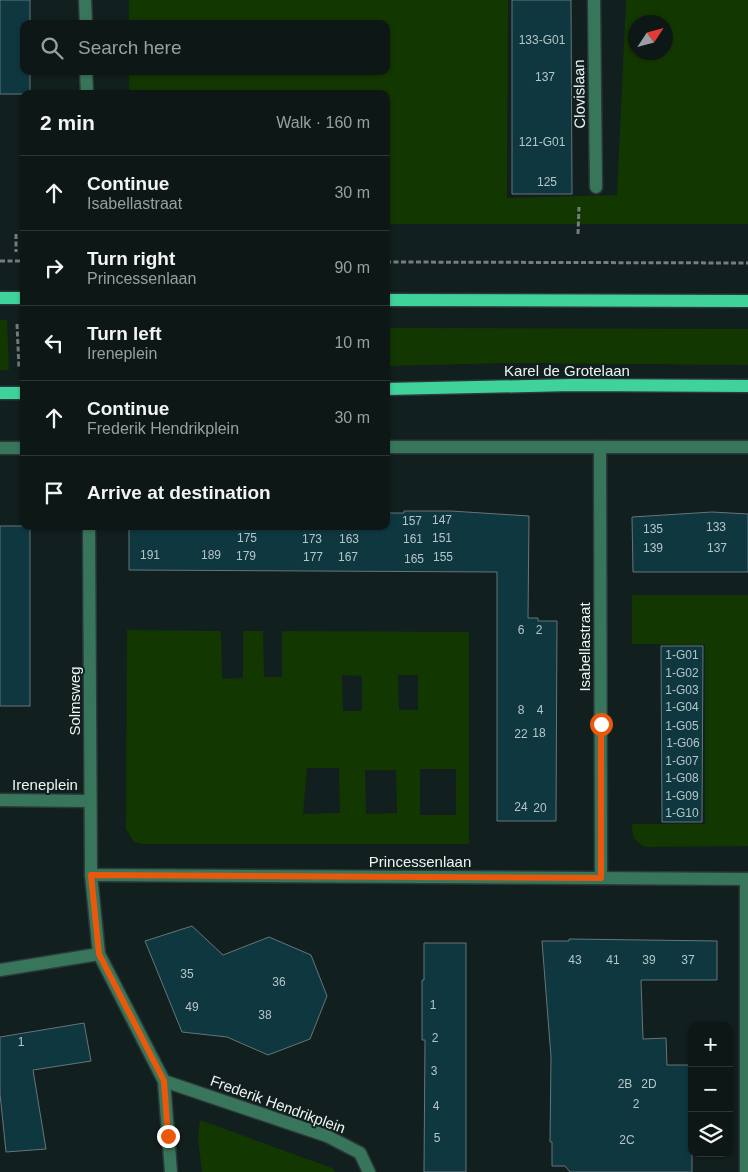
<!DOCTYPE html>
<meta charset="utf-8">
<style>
:root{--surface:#0d1716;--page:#16201f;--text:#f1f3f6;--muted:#9a9fa1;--line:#2d3635}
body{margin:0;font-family:Helvetica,sans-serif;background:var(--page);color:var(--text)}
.controls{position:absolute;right:15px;bottom:15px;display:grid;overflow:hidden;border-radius:10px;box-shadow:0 1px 4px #0004}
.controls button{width:45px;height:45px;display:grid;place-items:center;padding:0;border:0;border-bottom:1px solid var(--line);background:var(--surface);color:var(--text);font:25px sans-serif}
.compass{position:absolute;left:628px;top:15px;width:45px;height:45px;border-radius:50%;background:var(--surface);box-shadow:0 1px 4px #0004;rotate:54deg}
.stop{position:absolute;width:15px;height:15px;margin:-11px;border:4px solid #ea580c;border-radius:50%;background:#fff}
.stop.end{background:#ea580c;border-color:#fff;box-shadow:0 1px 5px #0008}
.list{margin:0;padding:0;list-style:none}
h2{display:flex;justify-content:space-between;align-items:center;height:65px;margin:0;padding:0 20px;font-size:21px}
h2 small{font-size:16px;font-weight:400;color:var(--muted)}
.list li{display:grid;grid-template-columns:32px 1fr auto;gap:15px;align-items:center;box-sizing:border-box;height:75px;padding:0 20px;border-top:1px solid var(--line)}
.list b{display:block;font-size:19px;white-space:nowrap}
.list p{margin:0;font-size:16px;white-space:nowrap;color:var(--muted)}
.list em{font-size:16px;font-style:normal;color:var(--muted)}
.icon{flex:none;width:28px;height:28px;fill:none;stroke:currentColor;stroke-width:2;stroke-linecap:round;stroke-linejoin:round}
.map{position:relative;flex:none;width:748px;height:1172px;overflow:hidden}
.search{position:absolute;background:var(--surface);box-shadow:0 1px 4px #0004;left:20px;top:20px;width:370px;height:55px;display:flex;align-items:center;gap:12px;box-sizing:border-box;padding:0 18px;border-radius:10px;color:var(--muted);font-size:19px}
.panel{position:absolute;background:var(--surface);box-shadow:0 1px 4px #0004;left:20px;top:90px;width:370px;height:440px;border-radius:10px}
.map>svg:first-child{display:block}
.green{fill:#133700;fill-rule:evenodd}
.building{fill:#0f3740;stroke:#667579}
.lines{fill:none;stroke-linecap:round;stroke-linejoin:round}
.minor-casing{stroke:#2b3938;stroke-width:15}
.major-casing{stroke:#2b3938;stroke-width:15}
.path{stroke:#737e7d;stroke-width:3;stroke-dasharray:5 2.5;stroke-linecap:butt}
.minor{stroke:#38765b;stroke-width:12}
.major{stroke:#3fd39b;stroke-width:12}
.route{stroke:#ea580c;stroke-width:6}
.labels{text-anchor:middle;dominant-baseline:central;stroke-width:4;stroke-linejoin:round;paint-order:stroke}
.number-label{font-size:12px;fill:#b5c6c7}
.street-label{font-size:15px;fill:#ecf5f4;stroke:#111f1e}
</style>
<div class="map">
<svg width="748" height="1172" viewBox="0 0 748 1172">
<rect width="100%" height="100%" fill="#111f1e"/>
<g class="green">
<path d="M129 0H508L507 198 617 195 626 0H748V224H386V94H129V71H386V24H129ZM666 22V52H636V22Z"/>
<polygon points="0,320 7,320 9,370 0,370"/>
<polygon points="386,328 748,329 748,365 514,363 386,366"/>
<path d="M632 595H748V846L645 847C634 841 632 836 632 824H705V645L632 644Z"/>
<path d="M127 630 221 631 222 679 243 678V631H263L264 677H282V631L469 632V844H143L134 842 126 829ZM342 675 362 676V711H343ZM398 675H418V710H399ZM307 768H339L340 813 303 814ZM420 769H456V815H420ZM365 770H396L397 813 366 814Z"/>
<polygon points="200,1120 332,1168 335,1172 202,1172 198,1138"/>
</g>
<g class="building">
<polygon points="0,0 30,0 30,24 24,24 24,71 30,71 30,94 0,94"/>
<polygon points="512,0 571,0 572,194 512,194"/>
<polygon points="404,511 451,511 529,516 528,618 538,618 538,621 557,621 556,821 497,821 497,572 129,570 129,526 386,526 386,513 404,513"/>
<polygon points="712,512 748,514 748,572 633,572 632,517"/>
<rect x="0" y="526" width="30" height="180"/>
<polygon points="661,646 703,646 702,822 662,822"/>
<polygon points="192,926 223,955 269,937 311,955 327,996 310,1039 268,1055 227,1037 182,1032 145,941"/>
<polygon points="569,939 717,941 717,980 641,980 643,1039 666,1038 667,1065 692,1065 692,1172 570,1172 565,1166 552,1166 552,1142 550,1142 551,1057 542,941 569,941"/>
<polygon points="424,943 466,943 466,1172 424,1172 425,1040 422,1040 422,980 424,980"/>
<polygon points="84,1023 91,1061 33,1070 46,1149 6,1152 0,1094 0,1037"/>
</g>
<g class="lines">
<g class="minor-casing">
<g id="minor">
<polyline points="85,0 86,24"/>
<polyline points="594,0 596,187"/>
<polyline points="86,71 87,94"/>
<polyline points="386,447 748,447"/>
<polyline points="600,447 601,878"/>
<polyline points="0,448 24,448"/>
<polyline points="0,800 90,801"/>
<polyline points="91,875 748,879"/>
<polyline points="99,954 164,1081 171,1172"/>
<polyline points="0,970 99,954 91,875 89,526"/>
<polyline points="164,1081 327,1136 360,1153 369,1172"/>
<polyline points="746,1172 746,879"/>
</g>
</g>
<g class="major-casing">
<g id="major">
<polyline points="0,298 24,298"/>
<polyline points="386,300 748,301"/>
<polyline points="386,389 573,385 748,386"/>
<polyline points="0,393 24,393"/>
</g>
</g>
<g class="path">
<polyline points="16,234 16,252"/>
<polyline points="578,234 579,207"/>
<polyline points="0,261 24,261"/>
<polyline points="386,262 748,263"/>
<polyline points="17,324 19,368"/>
</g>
<use href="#minor" class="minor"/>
<use href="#major" class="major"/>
</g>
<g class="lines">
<polyline class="route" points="168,1136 164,1081 99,954 91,875 601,878 601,724"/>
</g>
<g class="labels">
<g class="number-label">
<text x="542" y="40">133-G01</text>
<text x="545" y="77">137</text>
<text x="542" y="142">121-G01</text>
<text x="547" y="182">125</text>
<text x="442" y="520">147</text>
<text x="412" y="521">157</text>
<text x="716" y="527">133</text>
<text x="653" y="529">135</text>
<text x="247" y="538">175</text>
<text x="442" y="538">151</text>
<text x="312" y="539">173</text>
<text x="349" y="539">163</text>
<text x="413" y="539">161</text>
<text x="653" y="548">139</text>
<text x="717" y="548">137</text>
<text x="150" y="555">191</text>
<text x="211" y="555">189</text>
<text x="246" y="556">179</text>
<text x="313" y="557">177</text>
<text x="348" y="557">167</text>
<text x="443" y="557">155</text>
<text x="414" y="559">165</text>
<text x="521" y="630">6</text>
<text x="539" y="630">2</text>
<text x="682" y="655">1-G01</text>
<text x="682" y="673">1-G02</text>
<text x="682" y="690">1-G03</text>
<text x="682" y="707">1-G04</text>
<text x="521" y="710">8</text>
<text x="540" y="710">4</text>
<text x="682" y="726">1-G05</text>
<text x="539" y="733">18</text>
<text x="521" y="734">22</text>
<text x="683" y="743">1-G06</text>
<text x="682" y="761">1-G07</text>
<text x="682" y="778">1-G08</text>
<text x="682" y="796">1-G09</text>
<text x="521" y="807">24</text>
<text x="540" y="808">20</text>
<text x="682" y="813">1-G10</text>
<text x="575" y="960">43</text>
<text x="613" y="960">41</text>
<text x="649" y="960">39</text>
<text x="688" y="960">37</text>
<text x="187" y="974">35</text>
<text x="279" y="982">36</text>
<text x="433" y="1005">1</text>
<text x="192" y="1007">49</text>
<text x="265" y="1015">38</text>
<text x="435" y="1038">2</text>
<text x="21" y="1042">1</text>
<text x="434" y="1071">3</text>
<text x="625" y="1084">2B</text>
<text x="649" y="1084">2D</text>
<text x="636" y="1104">2</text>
<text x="436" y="1106">4</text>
<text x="437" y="1138">5</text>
<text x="627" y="1140">2C</text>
</g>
<g class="street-label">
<text transform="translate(579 94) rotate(-91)">Clovislaan</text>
<text x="567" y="370">Karel de Grotelaan</text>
<text transform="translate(584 647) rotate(-90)">Isabellastraat</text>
<text transform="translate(74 701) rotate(-90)">Solmsweg</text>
<text x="45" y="784">Ireneplein</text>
<text x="420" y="861">Princessenlaan</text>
<text transform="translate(278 1104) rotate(20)">Frederik Hendrikplein</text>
</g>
</g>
</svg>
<div class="controls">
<button>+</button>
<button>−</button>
<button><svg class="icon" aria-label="layers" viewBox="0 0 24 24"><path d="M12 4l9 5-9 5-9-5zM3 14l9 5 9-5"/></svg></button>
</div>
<svg class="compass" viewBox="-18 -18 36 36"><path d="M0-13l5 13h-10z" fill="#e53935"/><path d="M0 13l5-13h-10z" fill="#9a9fa1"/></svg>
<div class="stop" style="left:601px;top:724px"></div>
<div class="stop end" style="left:168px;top:1136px"></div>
<div class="search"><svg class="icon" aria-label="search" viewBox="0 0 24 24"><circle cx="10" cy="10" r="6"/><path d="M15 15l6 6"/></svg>Search here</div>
<section class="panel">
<h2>2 min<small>Walk · 160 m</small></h2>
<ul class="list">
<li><svg class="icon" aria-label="ahead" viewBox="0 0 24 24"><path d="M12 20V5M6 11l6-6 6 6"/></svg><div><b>Continue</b><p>Isabellastraat</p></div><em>30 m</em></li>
<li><svg class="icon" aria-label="right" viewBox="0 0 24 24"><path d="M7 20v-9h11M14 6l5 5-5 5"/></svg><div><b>Turn right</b><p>Princessenlaan</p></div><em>90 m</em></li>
<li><svg class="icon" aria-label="left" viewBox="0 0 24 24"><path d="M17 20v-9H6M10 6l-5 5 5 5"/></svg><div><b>Turn left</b><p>Ireneplein</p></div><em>10 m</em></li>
<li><svg class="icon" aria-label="ahead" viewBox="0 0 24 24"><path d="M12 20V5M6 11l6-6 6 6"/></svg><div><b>Continue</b><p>Frederik Hendrikplein</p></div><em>30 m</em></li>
<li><svg class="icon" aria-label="arrive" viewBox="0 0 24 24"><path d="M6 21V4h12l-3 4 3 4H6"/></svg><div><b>Arrive at destination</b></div></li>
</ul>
</section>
</div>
